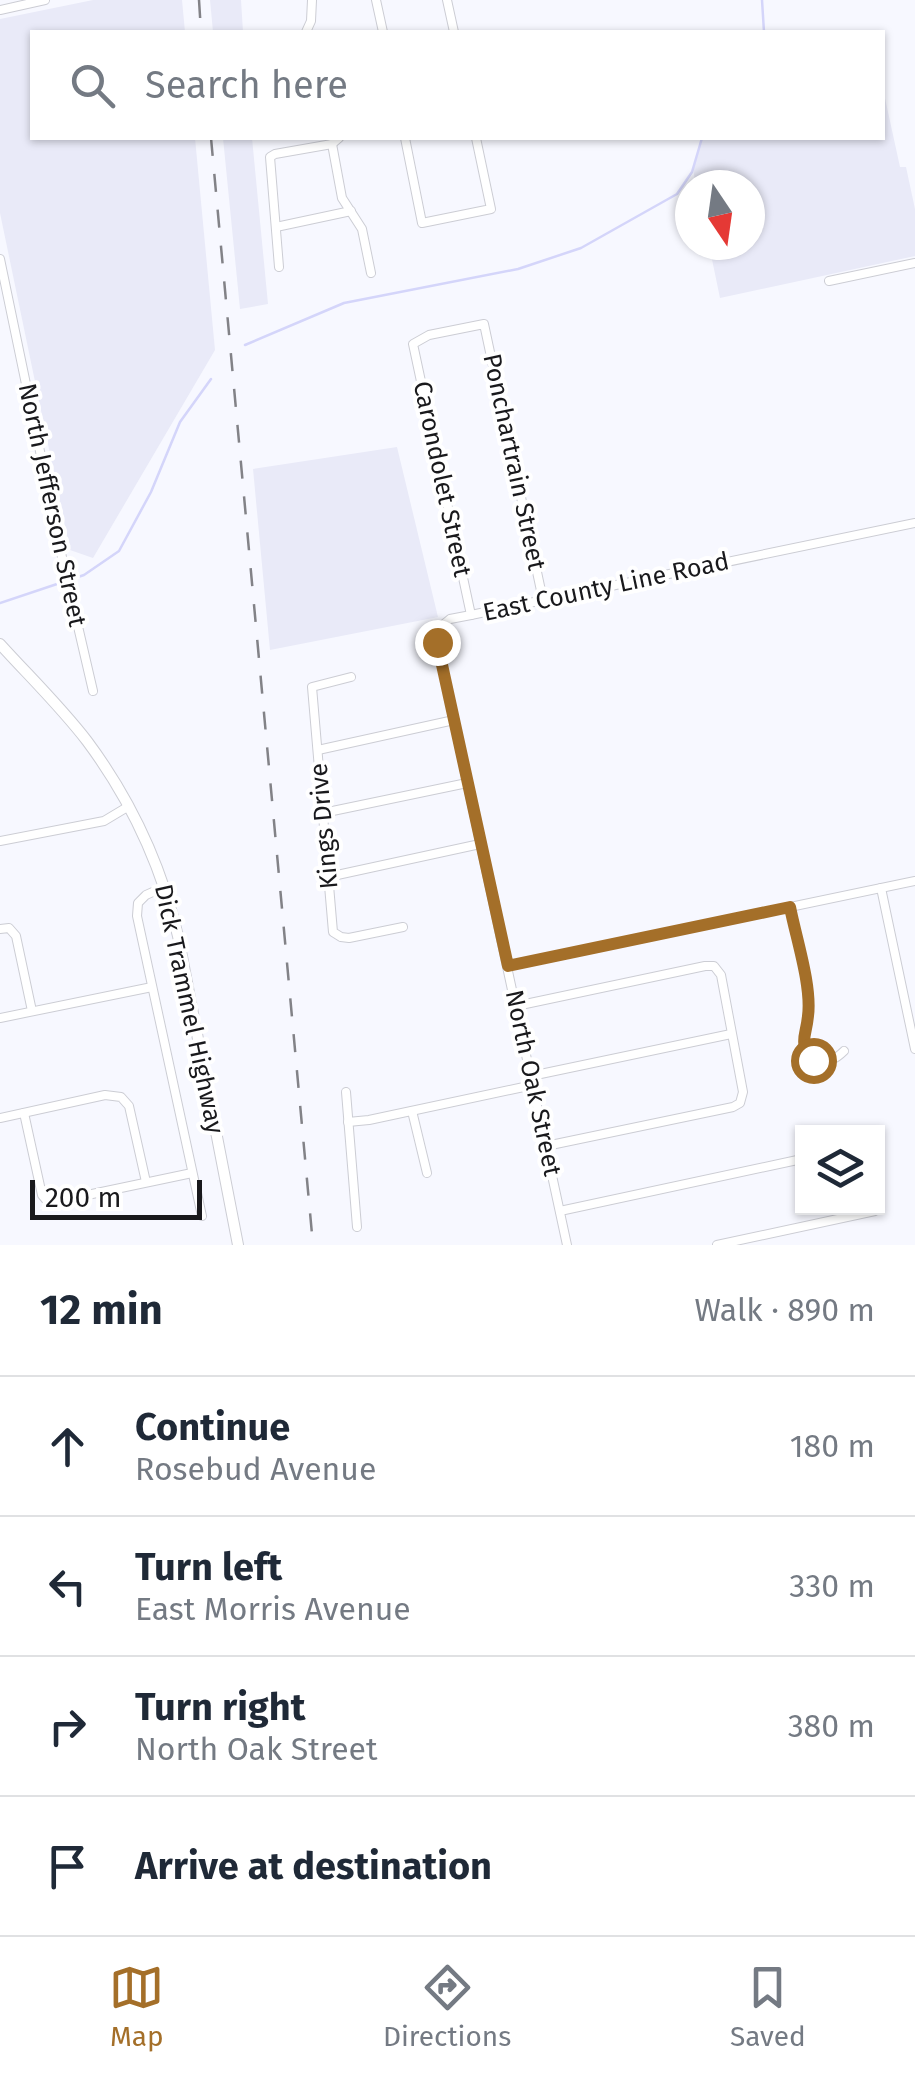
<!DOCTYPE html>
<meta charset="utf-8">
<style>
:root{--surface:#fff;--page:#f6f6f7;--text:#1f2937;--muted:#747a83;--line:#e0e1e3;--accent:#a46f29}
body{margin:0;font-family:"Fira Sans",sans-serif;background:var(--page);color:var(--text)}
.controls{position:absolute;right:30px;bottom:30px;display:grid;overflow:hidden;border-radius:0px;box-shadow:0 2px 8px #0004}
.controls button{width:90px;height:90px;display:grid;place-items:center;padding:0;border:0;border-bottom:2px solid var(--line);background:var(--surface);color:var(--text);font:50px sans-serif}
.compass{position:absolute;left:675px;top:170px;width:90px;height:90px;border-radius:50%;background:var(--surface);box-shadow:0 2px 8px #0004;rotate:167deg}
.scale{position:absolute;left:30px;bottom:25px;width:172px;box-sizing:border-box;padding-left:10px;border:5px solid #19191c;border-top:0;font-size:28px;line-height:35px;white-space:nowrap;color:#19191c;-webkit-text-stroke:8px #fff;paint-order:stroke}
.stop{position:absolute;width:30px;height:30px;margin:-22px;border:8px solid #a46f29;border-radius:50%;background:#fff}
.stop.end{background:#a46f29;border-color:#fff;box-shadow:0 2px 10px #0008}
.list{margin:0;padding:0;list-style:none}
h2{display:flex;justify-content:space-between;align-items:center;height:130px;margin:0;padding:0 40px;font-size:42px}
h2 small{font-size:32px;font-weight:400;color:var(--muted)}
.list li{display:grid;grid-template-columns:65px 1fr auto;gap:30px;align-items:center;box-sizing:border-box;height:140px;padding:0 40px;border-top:2px solid var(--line)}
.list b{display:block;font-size:38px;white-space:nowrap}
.list p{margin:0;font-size:32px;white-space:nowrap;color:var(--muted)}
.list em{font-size:32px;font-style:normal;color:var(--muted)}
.icon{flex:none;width:55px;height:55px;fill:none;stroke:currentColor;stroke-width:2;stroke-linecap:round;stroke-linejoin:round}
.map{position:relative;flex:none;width:915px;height:1245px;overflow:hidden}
.search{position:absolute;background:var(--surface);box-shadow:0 2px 8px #0004;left:30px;right:30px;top:30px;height:110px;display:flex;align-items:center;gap:25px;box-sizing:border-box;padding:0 35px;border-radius:0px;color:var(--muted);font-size:38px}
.sheet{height:690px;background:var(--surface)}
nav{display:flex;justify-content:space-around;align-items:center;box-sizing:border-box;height:140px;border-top:2px solid var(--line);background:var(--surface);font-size:28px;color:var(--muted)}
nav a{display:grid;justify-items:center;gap:5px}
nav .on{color:var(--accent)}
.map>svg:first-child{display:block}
.built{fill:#e9eaf8}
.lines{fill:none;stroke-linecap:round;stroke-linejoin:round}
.stream{stroke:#d4d5fa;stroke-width:2.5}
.minor-casing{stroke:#cccdd4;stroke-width:10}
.major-casing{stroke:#cccdd4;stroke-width:12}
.minor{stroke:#fff;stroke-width:8}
.major{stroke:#fff;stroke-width:10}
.rail{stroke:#828287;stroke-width:2.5;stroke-dasharray:18 18;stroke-linecap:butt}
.route{stroke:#a46f29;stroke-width:12}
.labels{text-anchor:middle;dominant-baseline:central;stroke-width:8;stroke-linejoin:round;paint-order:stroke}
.street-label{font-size:25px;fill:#19191c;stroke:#fff}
</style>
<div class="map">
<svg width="915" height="1245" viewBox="0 0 915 1245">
<rect width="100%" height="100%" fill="#f7f8ff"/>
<g class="built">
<polygon points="93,0 182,0 185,32 32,32 32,138 195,138 215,350 93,558 70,550 0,213 0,19"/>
<polygon points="210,0 241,0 243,32 213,32"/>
<polygon points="883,89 900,167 906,167 915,209 915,256 720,298 709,245 750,245 750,185 696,185 693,169 702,138 882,138"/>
<polygon points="223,138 252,138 268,304 240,309"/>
<polygon points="397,447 438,617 270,650 253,469"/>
</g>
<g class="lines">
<g class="stream">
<polyline points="762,0 764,32"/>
<polyline points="245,345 344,303 518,269 581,248 677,194 692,172 702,138"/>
<polyline points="72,579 84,575 119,551 151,492 180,422 211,379"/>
<polyline points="0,603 63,582"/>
</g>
<g class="minor-casing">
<g id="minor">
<polyline points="376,0 383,32"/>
<polyline points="447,0 454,32"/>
<polyline points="0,10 45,0"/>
<polyline points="306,32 311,21 312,0"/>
<polyline points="405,138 422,223 491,209 476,138"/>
<polyline points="332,144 342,198 362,229 371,273"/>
<polyline points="276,227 351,211"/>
<polyline points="0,259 63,562 93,691"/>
<polyline points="279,267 270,157 275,154 332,144 339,138"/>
<polyline points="829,281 915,263"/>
<polyline points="471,615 413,344 429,335 484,324 543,600"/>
<polyline points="351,677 312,687 333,932 341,937 349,938 403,927"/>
<polyline points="318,750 454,720"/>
<polyline points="323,813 467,783"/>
<polyline points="0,841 104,821 129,806"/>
<polyline points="328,877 480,844"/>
<polyline points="164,887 146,895 138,903 137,916 202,1216"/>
<polyline points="881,888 915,1049"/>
<path d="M790 907C796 938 812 986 808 1016 806 1038 798 1041 813 1061 827 1063 834 1061 844 1051"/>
<polyline points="0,929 9,928 16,936 32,1011"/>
<polyline points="508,966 915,881"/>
<polyline points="516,1006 705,966 714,966 721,975 743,1092 740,1103 733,1107 546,1146"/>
<polyline points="0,1018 152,987"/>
<polyline points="531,1076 731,1034"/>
<polyline points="346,1092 357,1227"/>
<polyline points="412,1111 427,1173"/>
<polyline points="24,1113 42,1195 47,1201 54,1202 192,1173"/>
<polyline points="0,1118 105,1095 121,1097 129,1106 146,1182"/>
<polyline points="348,1122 369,1120 533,1085"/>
<polyline points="858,1130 860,1132"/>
<polyline points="878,1192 880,1203 878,1207"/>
<polyline points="560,1211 802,1159"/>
<polyline points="567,1245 437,642 439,628 450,619 471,615 915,523"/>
<polyline points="717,1245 875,1211 877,1208"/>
</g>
</g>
<g class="major-casing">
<path id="major" d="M0 644C29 676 61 707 87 741 131 800 161 865 178 936L238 1245"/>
</g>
<use href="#minor" class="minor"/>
<use href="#major" class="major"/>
<g class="rail">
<polyline points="199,0 201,32"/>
<polyline points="211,138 313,1245"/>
</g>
</g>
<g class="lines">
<path class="route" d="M437 642 508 966 790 907C796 938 812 986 808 1016 806 1038 798 1041 813 1060"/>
</g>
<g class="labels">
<g class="street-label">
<text transform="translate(514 462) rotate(78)">Ponchartrain Street</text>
<text transform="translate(442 479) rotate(78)">Carondolet Street</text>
<text transform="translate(52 505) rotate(78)">North Jefferson Street</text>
<text transform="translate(606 587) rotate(-12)">East County Line Road</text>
<text transform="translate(324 826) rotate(-95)">Kings Drive</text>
<text transform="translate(189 1009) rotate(78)">Dick Trammel Highway</text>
<text transform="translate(533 1083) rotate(78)">North Oak Street</text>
</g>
</g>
</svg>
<div class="controls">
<button><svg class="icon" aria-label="layers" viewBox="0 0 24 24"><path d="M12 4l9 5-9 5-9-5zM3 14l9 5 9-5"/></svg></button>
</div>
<svg class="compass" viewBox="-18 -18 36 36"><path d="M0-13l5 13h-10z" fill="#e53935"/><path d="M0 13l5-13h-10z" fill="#747a83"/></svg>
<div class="scale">200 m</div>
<div class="stop" style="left:813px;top:1060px"></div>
<div class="stop end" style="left:437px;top:642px"></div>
<div class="search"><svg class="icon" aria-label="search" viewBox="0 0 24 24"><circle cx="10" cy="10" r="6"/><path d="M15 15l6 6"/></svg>Search here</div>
</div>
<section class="sheet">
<h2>12 min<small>Walk · 890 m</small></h2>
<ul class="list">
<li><svg class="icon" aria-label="ahead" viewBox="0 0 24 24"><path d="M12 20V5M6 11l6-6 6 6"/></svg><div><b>Continue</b><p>Rosebud Avenue</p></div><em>180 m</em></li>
<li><svg class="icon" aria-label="left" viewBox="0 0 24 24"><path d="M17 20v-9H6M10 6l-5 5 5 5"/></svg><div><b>Turn left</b><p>East Morris Avenue</p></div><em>330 m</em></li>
<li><svg class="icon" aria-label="right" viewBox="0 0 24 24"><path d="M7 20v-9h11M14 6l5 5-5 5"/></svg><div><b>Turn right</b><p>North Oak Street</p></div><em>380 m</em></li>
<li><svg class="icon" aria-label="arrive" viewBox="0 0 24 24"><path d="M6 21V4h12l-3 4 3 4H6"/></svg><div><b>Arrive at destination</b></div></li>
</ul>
</section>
<nav>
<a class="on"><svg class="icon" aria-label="map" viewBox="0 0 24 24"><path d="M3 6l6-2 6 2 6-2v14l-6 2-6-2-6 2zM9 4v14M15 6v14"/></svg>Map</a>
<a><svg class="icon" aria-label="directions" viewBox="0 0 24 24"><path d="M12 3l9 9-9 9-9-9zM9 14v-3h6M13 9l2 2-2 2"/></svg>Directions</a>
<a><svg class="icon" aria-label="saved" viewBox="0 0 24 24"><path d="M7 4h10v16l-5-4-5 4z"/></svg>Saved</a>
</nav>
